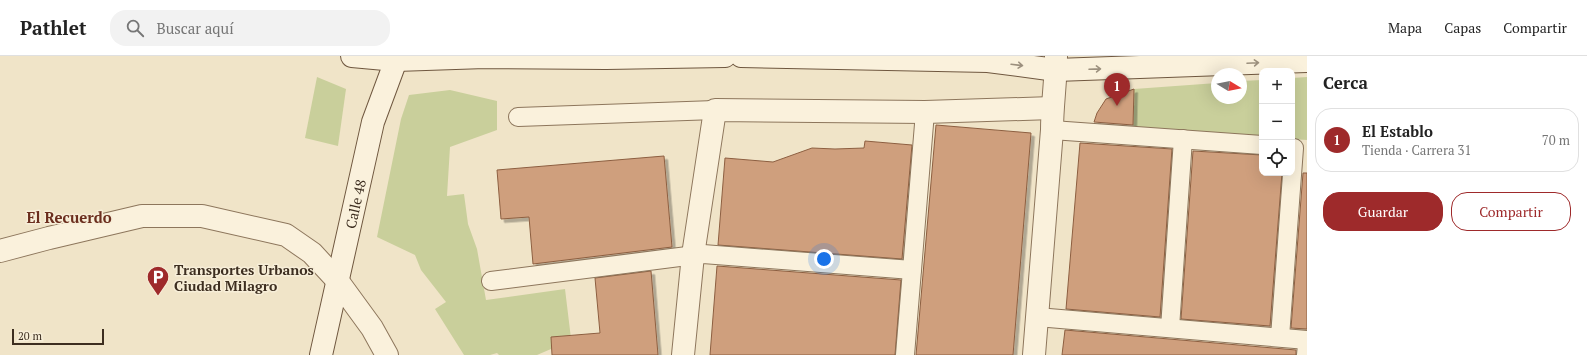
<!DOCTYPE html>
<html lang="es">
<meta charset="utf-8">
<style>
:root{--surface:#fff;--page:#f2f2f2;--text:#222;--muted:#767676;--line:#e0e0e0;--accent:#9e2a2b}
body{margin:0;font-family:"PT Serif",serif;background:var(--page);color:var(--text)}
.controls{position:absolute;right:12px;top:12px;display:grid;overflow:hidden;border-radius:8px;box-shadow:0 4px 16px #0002}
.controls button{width:36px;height:36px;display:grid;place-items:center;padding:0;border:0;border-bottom:1px solid var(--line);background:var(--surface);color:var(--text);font:20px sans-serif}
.compass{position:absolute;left:1211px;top:12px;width:36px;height:36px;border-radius:50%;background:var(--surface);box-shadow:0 4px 16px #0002;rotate:100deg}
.scale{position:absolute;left:12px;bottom:10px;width:92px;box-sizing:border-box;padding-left:4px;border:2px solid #3d2e20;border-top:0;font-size:11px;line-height:14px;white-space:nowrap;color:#3d2e20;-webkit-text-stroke:3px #f7eed8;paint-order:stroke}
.you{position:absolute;left:824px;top:203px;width:14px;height:14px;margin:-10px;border:3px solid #fff;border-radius:50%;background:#1a73e8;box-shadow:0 0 0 6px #1a73e833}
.badge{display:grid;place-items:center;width:26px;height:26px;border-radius:50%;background:var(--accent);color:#fff;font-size:13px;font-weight:700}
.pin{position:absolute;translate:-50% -33px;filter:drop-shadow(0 1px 2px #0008)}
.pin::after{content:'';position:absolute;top:21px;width:14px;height:12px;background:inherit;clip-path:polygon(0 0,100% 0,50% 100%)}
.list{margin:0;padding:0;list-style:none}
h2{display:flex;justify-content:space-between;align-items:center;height:52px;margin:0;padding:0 16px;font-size:17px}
h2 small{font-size:13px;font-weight:400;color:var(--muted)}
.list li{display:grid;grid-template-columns:26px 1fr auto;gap:12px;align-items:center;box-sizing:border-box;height:64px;margin:0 8px 8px;padding:0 8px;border:1px solid var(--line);border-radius:16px}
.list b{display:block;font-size:15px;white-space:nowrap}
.list p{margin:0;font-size:13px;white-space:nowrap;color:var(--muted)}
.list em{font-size:13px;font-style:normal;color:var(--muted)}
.actions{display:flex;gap:8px;padding:12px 16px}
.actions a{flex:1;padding:9px 0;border:1px solid var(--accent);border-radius:16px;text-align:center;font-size:14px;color:var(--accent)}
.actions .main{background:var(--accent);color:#fff}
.icon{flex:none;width:22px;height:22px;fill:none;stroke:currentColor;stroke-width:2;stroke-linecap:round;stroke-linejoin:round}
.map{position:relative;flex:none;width:1307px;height:299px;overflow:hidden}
header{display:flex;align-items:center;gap:24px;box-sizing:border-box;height:56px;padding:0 20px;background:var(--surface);border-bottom:1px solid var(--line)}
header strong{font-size:19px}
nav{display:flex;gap:22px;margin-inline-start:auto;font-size:14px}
.search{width:280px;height:36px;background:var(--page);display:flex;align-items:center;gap:10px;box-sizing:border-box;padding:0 14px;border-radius:16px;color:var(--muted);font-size:15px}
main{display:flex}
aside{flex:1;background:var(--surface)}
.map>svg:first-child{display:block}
.green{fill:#c9cf9b}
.building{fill:#cf9f7d;stroke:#8d5f41;filter:url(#shadow)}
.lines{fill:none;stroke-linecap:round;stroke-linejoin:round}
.lane-casing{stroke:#8d765c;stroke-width:20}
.street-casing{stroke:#8d765c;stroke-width:24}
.secondary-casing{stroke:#6f573f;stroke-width:24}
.lane{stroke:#faf1dc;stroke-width:18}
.street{stroke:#faf1dc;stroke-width:22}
.secondary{stroke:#faf1dc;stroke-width:22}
.oneway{stroke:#9c907e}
.labels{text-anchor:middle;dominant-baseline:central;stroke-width:3;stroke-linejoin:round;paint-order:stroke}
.street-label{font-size:14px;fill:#3d2e20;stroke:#f7eed8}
.poi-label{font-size:14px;font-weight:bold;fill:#3d2e20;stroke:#f7eed8;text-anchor:start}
.neighbourhood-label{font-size:15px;font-weight:bold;fill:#6b2e1e;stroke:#f7eed8}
</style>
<header>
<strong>Pathlet</strong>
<div class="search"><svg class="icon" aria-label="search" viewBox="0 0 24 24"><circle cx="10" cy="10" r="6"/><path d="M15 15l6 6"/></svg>Buscar aquí</div>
<nav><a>Mapa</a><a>Capas</a><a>Compartir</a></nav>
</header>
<main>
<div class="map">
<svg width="1307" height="299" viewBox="0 0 1307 299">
<defs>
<filter id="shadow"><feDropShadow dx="3.5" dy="3.5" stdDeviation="0" flood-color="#0004"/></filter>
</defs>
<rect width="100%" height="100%" fill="#f0e4c8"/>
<g class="green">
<polygon points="317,21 346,33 338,90 305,82"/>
<polygon points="1307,21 1307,84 1292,83 1292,22"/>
<polygon points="1262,24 1262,82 1133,72 1134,33 1217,27 1217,42 1241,42 1241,25"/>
<polygon points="450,34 497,45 497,74 450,91 447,140 464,138 468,168 477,193 486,244 565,233 573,299 556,299 551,293 537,299 499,299 497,297 490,299 464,299 435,253 446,246 421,214 415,199 377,181 401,63 409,39"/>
</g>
<g class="building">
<polygon points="1134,33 1133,69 1094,66 1097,57 1106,43"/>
<polygon points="936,69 1031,77 1013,299 916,299"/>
<polygon points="865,85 912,89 902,203 718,189 725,102 773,106 812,92 835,93 864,92"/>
<polygon points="1080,87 1172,93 1160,261 1066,253"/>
<polygon points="1193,95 1262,99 1262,117 1282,117 1270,270 1181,263"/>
<polygon points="664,100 672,191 533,208 529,161 501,163 497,114"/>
<polygon points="1303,117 1307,117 1307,273 1291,272"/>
<polygon points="717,210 901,224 895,299 710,299"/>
<polygon points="651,215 658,299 552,299 551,281 600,277 595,222"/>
<polygon points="1065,274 1296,294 1296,299 1062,299"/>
</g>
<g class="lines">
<g class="lane-casing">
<g id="lane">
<polyline points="518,61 715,54"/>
<polyline points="1052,74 1262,89"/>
<polyline points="491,225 703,198 912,214"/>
<polyline points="1037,261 1307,284"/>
<polyline points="1170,272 1183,83"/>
<polyline points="1280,281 1294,92"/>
<polyline points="905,299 925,56"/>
<polyline points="1306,299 1307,289"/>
</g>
</g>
<g class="street-casing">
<g id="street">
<polyline points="0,195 49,182 142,160 202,160 286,179 312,197 337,224 372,272 387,299"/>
<polyline points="683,299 693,199 715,54 925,56 1052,52"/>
<path d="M1034 299 1052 74C1052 49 1056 25 1056 0"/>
</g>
</g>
<g class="secondary-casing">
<g id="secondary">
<polyline points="352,0 396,4 485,1 606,2 725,0"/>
<polyline points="741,0 988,5 1056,14 1307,5"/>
<path id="s1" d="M321 299 373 66 396 4 399 0"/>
</g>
</g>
<use href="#lane" class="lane"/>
<use href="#street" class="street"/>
<use href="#secondary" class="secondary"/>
</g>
<defs><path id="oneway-shaft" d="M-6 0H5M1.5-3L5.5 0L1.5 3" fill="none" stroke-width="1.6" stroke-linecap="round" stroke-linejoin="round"/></defs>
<g class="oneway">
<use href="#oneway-shaft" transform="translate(1253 7) rotate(-3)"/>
<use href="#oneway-shaft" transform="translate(1017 9) rotate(7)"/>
<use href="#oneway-shaft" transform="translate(1095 13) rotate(-2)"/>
</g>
<defs>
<g id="parking-pin" transform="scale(1.15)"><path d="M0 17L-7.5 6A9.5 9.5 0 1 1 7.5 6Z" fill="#9e2a2b" stroke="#f7eed8"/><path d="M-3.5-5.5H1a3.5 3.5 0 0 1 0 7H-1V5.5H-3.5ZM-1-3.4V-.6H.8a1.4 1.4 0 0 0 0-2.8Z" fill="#fff"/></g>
</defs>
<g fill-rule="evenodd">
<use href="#parking-pin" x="158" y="221"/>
</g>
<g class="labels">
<g class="street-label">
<text stroke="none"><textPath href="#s1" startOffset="155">Calle 48</textPath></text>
</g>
<g class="poi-label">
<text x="174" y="213">Transportes Urbanos<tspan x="174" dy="16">Ciudad Milagro</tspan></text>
</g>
<g class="neighbourhood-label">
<text x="69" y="161">El Recuerdo</text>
</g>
</g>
</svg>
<div class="controls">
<button>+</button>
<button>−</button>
<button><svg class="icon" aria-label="locate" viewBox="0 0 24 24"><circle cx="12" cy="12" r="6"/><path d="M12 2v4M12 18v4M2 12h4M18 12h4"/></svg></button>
</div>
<svg class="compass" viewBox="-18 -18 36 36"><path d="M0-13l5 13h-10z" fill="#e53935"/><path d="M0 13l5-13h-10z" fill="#767676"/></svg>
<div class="scale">20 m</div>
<div class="you"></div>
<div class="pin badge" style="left:1117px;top:50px">1</div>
</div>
<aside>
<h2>Cerca<small></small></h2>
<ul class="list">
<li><span class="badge">1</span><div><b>El Establo</b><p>Tienda · Carrera 31</p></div><em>70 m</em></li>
</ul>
<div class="actions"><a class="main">Guardar</a><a>Compartir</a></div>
</aside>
</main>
